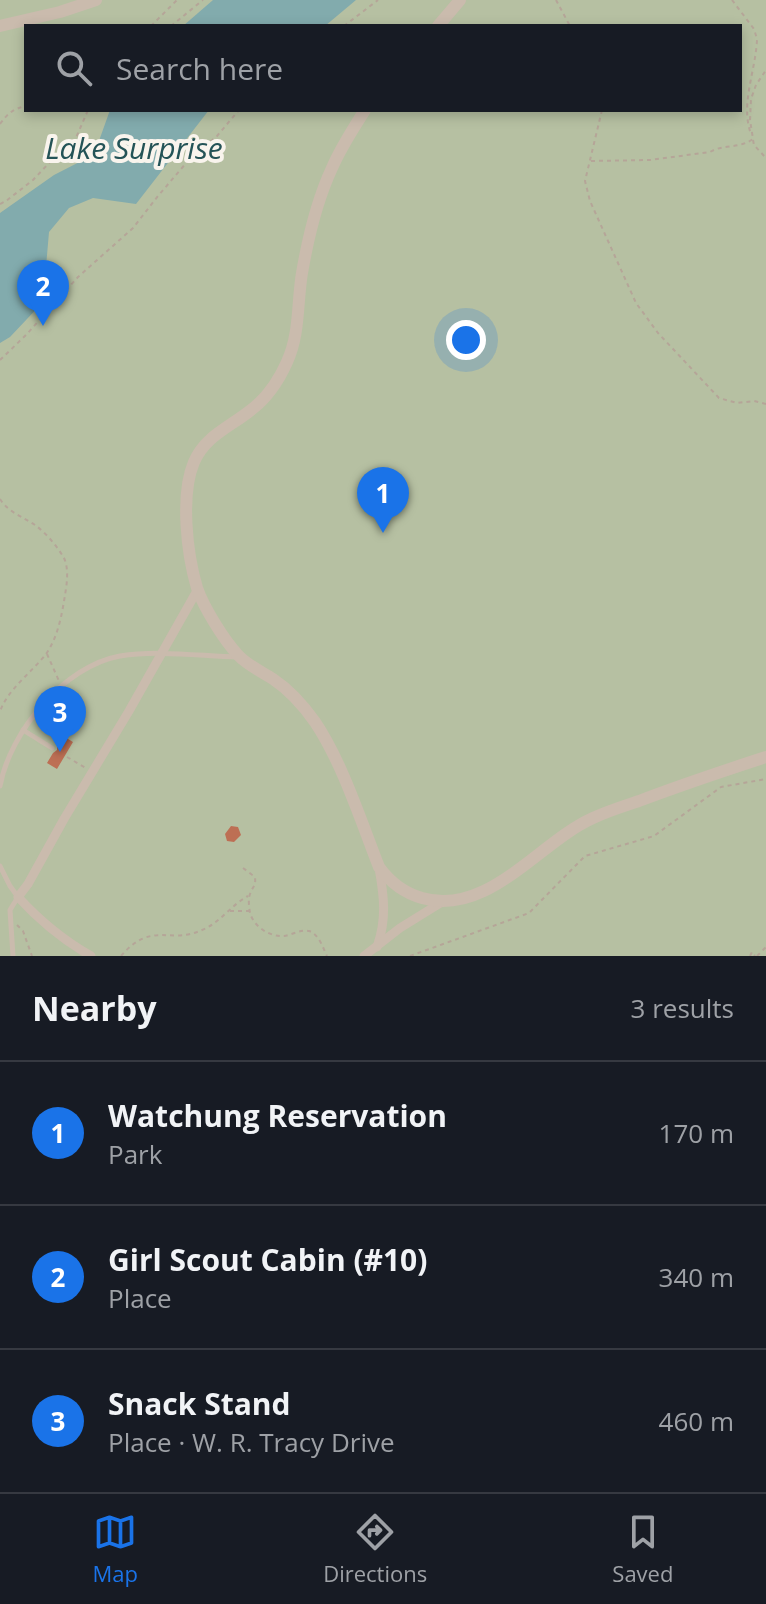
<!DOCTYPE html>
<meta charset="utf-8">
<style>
:root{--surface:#171b24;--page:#20242c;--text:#f1f3f6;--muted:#9ea1a6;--line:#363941;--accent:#1a73e8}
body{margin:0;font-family:"Open Sans",sans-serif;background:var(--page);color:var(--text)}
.you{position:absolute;left:466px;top:340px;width:28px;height:28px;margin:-20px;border:6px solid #fff;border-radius:50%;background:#1a73e8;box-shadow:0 0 0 12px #1a73e833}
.badge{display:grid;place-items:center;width:52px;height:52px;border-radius:50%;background:var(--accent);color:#fff;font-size:26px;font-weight:700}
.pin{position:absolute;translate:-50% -66px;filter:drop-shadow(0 2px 4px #0008)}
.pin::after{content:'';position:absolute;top:42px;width:28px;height:24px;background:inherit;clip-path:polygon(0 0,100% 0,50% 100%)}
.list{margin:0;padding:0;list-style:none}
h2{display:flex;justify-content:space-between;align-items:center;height:104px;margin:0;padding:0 32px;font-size:34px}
h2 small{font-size:26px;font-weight:400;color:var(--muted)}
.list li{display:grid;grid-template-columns:52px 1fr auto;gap:24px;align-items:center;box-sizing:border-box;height:144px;padding:0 32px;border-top:2px solid var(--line)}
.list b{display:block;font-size:30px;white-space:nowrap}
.list p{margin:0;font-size:26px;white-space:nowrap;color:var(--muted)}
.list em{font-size:26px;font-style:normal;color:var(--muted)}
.icon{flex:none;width:44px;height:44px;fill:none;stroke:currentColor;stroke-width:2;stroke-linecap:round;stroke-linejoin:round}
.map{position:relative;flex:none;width:766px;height:956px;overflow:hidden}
.search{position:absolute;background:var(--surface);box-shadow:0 4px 12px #0003;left:24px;right:24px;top:24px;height:88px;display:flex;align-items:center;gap:20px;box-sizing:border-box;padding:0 28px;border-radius:0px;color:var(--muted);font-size:30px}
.sheet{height:536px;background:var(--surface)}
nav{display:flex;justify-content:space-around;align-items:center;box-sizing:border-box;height:112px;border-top:2px solid var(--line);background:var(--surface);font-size:22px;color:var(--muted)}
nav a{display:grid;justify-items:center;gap:4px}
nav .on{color:var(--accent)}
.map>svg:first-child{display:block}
.green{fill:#b6c0a2;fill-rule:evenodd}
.water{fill:#82abad}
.building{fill:#bd6f54}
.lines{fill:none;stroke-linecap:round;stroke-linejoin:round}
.path{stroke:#b5a598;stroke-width:2;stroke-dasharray:4 4;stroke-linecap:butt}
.service{stroke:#cabbad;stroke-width:5}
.minor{stroke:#cabbad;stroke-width:9}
.tertiary{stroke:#cabbad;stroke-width:12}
.labels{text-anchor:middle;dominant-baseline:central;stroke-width:8;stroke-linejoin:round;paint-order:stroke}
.water-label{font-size:30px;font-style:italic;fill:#245357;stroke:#f9f4ed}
</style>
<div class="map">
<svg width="766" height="956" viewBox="0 0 766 956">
<rect width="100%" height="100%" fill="#f2eae1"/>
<path class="green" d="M0 0H766V956H0ZM26 26H740V110H26Z"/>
<g class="water">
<polygon points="213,0 356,0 325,26 183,26"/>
<polygon points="110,110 209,110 136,204 93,198 69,208 49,232 43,302 10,337 0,343 0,213 54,175 97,153 100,138"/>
</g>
<g class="building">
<polygon points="63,736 73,742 57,769 47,763 53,753 57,750 57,746"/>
<polygon points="231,826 238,827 241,835 234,842 227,841 225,834"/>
</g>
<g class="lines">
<g class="path">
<polyline points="556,0 570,26"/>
<path d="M732 0 754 29 757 39C756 70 740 104 751 134"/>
<polyline points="151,26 177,0"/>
<polyline points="171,26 203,0"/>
<polyline points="344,26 378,0"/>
<polyline points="602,110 585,181 590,201 636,303 658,333 719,398 737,403 754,401 766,404"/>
<path d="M0 124C8 113 13 109 26 106"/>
<polyline points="753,140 754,145 766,158"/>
<path d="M591 161 650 160 710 152C723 144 739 149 753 139L750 120 751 99 756 85 766 70"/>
<polyline points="0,204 6,201 33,180 50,162 72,147 88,110"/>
<polyline points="0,360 26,335 78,277 133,228 158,196 187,162 217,136 239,110"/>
<path d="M0 499C8 512 23 517 35 525 46 533 57 546 64 558 69 569 67 583 65 595 62 614 58 637 46 654 33 671 6 691 0 712"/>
<polyline points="47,654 59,681"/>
<polyline points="67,757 86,768"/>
<path d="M243 868 255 877C256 886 253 886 250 894 248 899 249 907 250 913 254 927 270 937 284 936 292 935 301 929 309 931 319 934 323 948 327 956"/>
<polyline points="230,911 250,911"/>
<polyline points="17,925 23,931 32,956"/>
<path d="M121 956C152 920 169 945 202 930 220 923 231 905 248 896"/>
<polyline points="410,956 529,913 585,856 654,836 721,787 766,779"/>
<polyline points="750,956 752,952 755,956"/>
<polyline points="757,956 766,947"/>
</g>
<g class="service">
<polyline points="23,730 52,748"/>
<path d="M0 786C10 732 64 666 120 656 158 650 200 656 238 657"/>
<polyline points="0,866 10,886 18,897 10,910 13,956"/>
</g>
<g class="minor">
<path d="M377 947C387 919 384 896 379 868"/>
<path d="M91 956C63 940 40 921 18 897L28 884 64 819 129 711 198 589"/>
<polyline points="364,956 400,928 442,902"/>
</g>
<g class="tertiary">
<polyline points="0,26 60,12 96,0"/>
<polyline points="438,26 460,0"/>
<path d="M365 110C353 129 341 147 332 168 317 200 308 238 302 273 297 303 300 334 287 362 279 380 267 398 251 410 230 427 205 436 194 462 180 495 187 554 197 588 204 608 224 640 238 655 247 665 262 672 273 679 291 691 303 705 315 722 342 762 361 821 379 867 390 882 404 893 422 898 488 917 539 842 593 818 608 811 624 806 639 801 681 785 723 771 766 757"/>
</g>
</g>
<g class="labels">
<g class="water-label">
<text x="134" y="147">Lake Surprise</text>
</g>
</g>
</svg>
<div class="you"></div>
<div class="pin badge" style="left:383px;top:533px">1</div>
<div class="pin badge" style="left:43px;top:326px">2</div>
<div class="pin badge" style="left:60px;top:752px">3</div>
<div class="search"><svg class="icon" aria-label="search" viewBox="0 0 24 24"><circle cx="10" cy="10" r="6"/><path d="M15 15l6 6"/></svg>Search here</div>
</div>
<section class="sheet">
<h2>Nearby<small>3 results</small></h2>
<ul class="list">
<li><span class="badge">1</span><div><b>Watchung Reservation</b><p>Park</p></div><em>170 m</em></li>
<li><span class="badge">2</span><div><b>Girl Scout Cabin (#10)</b><p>Place</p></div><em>340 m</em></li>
<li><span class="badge">3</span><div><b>Snack Stand</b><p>Place · W. R. Tracy Drive</p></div><em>460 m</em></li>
</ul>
</section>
<nav>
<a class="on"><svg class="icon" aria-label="map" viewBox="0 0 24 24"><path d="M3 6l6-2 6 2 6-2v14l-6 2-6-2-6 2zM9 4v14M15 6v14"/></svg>Map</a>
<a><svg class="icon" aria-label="directions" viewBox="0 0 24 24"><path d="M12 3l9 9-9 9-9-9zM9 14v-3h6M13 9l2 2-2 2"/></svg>Directions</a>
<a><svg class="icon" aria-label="saved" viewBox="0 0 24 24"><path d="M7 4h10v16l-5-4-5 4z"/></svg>Saved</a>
</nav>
